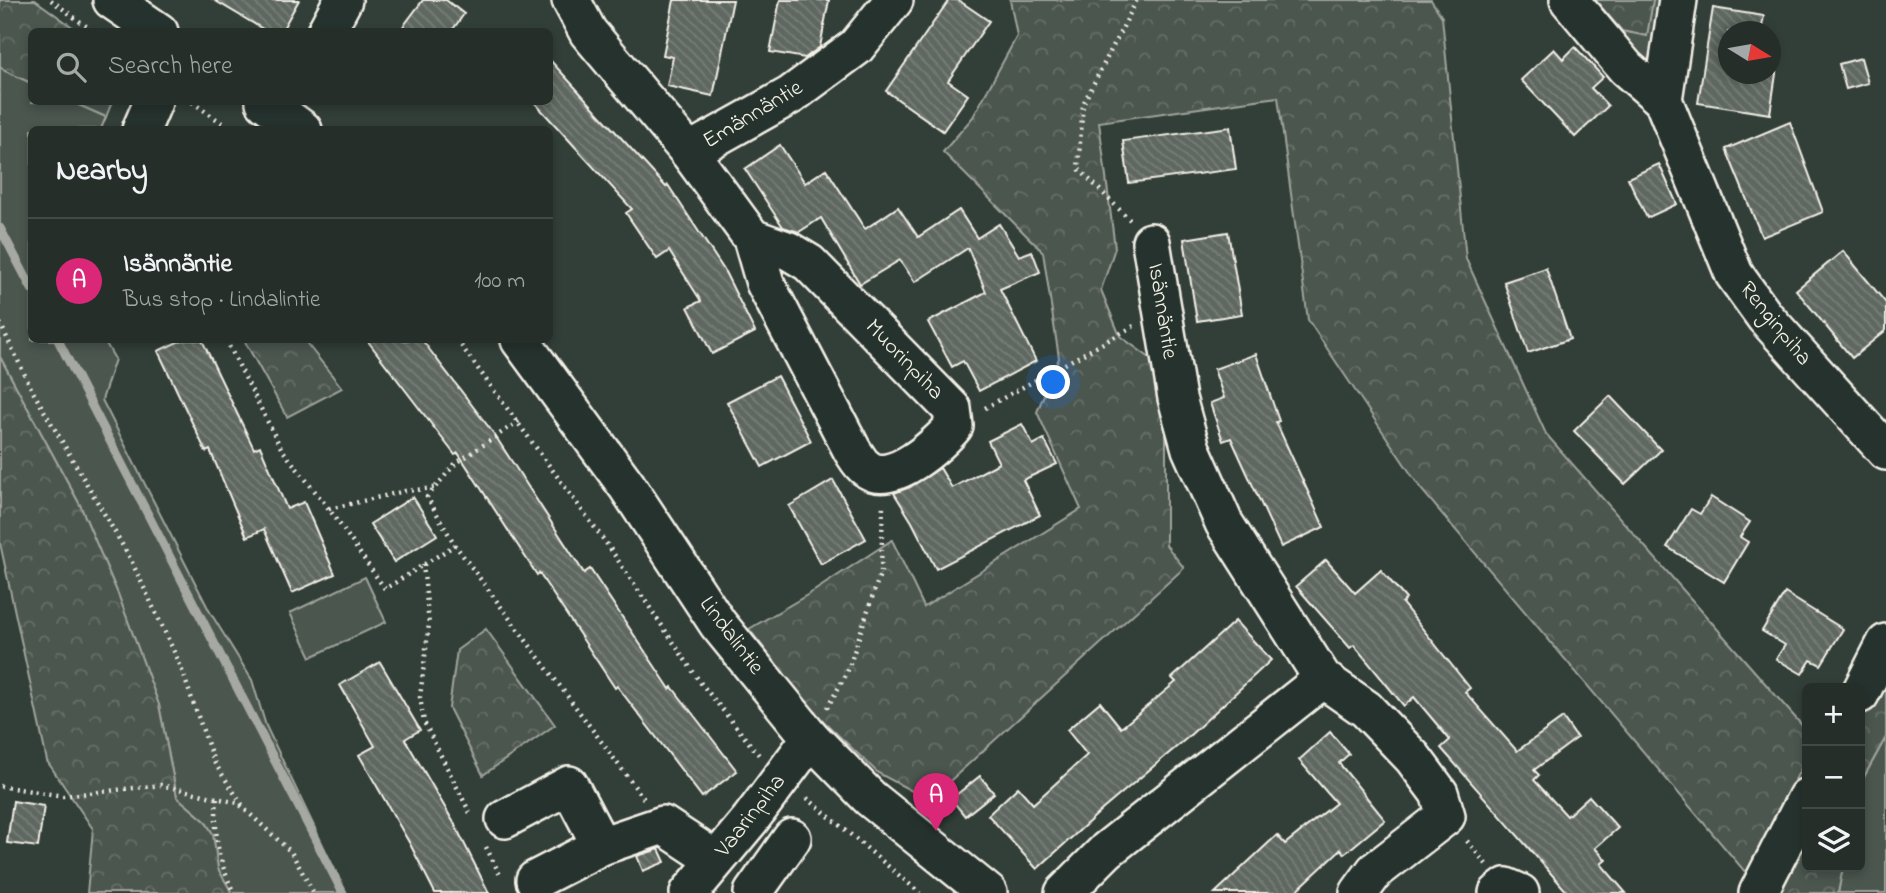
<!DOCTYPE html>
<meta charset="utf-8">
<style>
:root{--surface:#262e2a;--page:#323a36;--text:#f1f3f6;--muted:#a4a8a8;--line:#424a47;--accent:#db2777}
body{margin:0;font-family:"Indie Flower",sans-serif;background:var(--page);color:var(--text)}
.controls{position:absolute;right:21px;bottom:21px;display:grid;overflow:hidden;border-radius:10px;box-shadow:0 4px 10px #0003}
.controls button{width:63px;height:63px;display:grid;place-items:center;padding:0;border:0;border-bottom:2px solid var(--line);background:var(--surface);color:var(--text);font:35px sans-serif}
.compass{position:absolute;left:1718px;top:21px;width:63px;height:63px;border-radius:50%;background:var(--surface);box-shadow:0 4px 10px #0003;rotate:101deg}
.you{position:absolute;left:1054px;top:383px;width:24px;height:24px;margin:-18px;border:5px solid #fff;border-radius:50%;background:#1a73e8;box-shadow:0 0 0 10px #1a73e833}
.badge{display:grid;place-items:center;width:46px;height:46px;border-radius:50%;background:var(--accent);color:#fff;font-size:23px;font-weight:700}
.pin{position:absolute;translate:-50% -58px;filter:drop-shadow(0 2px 4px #0008)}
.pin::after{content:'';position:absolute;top:37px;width:24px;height:21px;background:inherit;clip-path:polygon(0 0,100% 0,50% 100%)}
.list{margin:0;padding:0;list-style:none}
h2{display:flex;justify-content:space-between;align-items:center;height:91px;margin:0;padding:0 28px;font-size:30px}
h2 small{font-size:23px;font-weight:400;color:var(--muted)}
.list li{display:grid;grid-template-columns:46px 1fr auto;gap:21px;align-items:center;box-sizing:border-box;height:126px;padding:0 28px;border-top:2px solid var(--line)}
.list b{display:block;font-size:26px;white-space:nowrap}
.list p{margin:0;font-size:23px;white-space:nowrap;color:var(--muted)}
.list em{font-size:23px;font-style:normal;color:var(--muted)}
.icon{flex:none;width:38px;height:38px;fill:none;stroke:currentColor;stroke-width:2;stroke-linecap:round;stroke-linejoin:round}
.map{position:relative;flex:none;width:1886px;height:893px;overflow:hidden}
.search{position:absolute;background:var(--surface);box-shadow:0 4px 10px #0003;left:28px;top:28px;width:525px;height:77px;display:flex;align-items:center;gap:18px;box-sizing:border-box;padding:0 24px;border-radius:10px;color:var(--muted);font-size:26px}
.panel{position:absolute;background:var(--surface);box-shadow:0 4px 10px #0003;left:28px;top:126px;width:525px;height:217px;border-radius:10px}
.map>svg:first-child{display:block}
.grass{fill:#4c564f;stroke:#a0a49c;stroke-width:2}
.forest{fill:url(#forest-crowns);stroke:#a0a49c;stroke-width:2}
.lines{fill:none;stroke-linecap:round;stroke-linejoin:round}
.stream{stroke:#a6a9a1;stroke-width:9}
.building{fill:url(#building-back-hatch);stroke:#f4f1e8;stroke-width:2}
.minor-casing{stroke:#f4f1e8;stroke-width:42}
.path{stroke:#f4f1e8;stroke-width:4.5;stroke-dasharray:2 5;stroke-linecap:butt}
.minor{stroke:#26332d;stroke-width:37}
.labels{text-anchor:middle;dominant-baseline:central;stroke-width:5;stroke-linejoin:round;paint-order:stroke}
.street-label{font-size:23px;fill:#f4f1e8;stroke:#26332d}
</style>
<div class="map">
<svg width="1886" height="893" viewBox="0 0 1886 893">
<defs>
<pattern id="forest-crowns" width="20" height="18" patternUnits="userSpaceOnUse" patternTransform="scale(1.75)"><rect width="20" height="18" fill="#4c564f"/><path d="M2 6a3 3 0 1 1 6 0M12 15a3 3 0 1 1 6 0" fill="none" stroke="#666f68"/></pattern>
<pattern id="building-back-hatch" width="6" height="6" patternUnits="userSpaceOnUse" patternTransform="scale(1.75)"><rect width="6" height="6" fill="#5f6861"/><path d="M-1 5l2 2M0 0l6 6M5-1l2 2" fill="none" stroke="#777e78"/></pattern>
</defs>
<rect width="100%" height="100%" fill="#323e38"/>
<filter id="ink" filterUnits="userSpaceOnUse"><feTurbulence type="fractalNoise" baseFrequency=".0143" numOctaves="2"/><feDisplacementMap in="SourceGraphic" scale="14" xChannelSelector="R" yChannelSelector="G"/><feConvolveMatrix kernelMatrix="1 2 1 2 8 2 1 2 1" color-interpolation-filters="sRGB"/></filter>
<g filter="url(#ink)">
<g class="grass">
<polygon points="1653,0 1667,0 1657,63 1635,67 1592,10 1599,4 1622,31 1647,35"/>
<polygon points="0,66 5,71 31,83 32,102 72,102 106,117 101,129 32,130 32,340 104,340 115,359 102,400 210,612 252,680 266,726 346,893 232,893 218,869 213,834 205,821 177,797 159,705 118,594 80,505 0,357"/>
<polygon points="365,577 386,622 311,657 290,613"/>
<polygon points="1886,737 1886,893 1838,893 1843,867 1860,867 1860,784"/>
</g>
<g class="forest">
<polygon points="0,0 35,0 78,31 32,32 31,83 5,71 0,66"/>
<polygon points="1010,0 1431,0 1442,17 1466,259 1546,434 1807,731 1807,757 1746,873 1421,489 1308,320 1278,97 1099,122 1115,248 1101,290 1120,336 1154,361 1166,400 1166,545 1184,568 929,800 878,773 813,711 749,629 814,591 892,540 924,607 1081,509 1037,412 1059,358 1043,252 943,152 973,117 1017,36"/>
<polygon points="1595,0 1653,0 1647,36 1622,31"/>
<polygon points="72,102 112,102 106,117"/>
<polygon points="244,340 304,340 342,388 287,417"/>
<polygon points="0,357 80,505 118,594 159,705 177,797 205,821 213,834 218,869 232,893 87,893 93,829 47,761 0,543"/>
<polygon points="486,629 555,725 483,775 449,708 457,650"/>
<polygon points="1886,666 1886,737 1860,784 1860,716"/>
<polygon points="1807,817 1807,867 1843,867 1838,893 1768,893"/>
</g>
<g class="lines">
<g class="stream">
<polyline points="0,228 32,289"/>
<polyline points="58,340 343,893"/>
</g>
</g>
<g class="building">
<polygon points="214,0 299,0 281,32 268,32"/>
<polygon points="423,0 446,0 464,14 451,32 399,32"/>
<polygon points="674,0 733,0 713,96 667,86 673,57 663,55"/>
<polygon points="780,0 829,0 820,47 805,58 770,52"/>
<polygon points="949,0 958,0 989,21 948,81 968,95 943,131 886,91"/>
<polygon points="1713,8 1764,16 1761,32 1728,32 1728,74 1770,74 1770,53 1779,54 1770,114 1698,103"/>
<polygon points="1575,47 1603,77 1591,88 1608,106 1575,137 1521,80 1554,49 1563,59"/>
<polygon points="1861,58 1868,83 1846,89 1839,64"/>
<polygon points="550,60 666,187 668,185 724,270 755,332 712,354 688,307 701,301 669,251 657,259 626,213 632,209 534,102 550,102"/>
<polygon points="1790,122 1823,212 1762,237 1726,149"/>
<polygon points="1230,127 1236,169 1129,183 1123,141"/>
<polygon points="780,145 805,183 826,169 865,229 898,207 918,237 959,210 977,238 999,224 1019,256 1032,251 1040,272 1000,289 1036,361 979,391 963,361 952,367 928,322 986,292 968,248 915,282 900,260 860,284 821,218 799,232 783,227 745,169"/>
<polygon points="1659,164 1677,204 1647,218 1628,178"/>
<polygon points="1228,232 1242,314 1197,321 1184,239"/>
<polygon points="1843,251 1886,303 1886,330 1852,358 1796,290"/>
<polygon points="1546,268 1570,339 1528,353 1504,282"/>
<polygon points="182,340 202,340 254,449 260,446 287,509 304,502 335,574 292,593 264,529 247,537 210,450 206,452 158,351"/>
<polygon points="367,340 422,340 494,434 584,573 590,569 670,689 672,687 737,771 702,797 617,686 615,688 539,573 537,575 458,453 455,455"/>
<polygon points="1256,354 1279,421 1276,422 1324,527 1281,547 1231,438 1223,441 1210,403 1224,398 1214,369"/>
<polygon points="777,376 811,441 762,467 727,402"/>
<polygon points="1610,396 1661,450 1625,484 1574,431"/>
<polygon points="1022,424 1033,445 1044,439 1057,464 1023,480 1040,515 936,569 912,522 894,493 910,487 940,468 952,488 999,463 988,441"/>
<polygon points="833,480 866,539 821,564 789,506"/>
<polygon points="413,497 437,535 394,562 370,524"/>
<polygon points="1711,497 1750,522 1740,537 1748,542 1724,582 1667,547 1691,509 1700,514"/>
<polygon points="1326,560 1355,593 1381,570 1406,599 1402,603 1470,688 1465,692 1517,751 1563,718 1577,738 1534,770 1539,775 1534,780 1567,816 1589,796 1618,828 1595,848 1606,860 1601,864 1626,893 1568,893 1441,748 1450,740 1414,697 1404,706 1354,645 1350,648 1296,586"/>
<polygon points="1785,593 1843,629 1821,665 1811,660 1802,674 1776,659 1785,645 1762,631"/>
<polygon points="1235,621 1271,660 1187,738 1103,809 1037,869 988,815 1018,787 1033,804 1087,755 1067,730 1100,702 1121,728 1176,682 1172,678"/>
<polygon points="380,662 420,730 405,739 454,823 489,893 435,893 410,844 359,755 375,746 340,685"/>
<polygon points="1330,732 1349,754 1339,763 1385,820 1344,854 1341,849 1294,893 1215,893 1277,835 1285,844 1336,803 1299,760"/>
<polygon points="980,776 994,793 965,816 951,799"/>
<polygon points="13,801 44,806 38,847 7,843"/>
<polygon points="659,849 665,862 643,871 637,856"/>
</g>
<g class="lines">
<g class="minor-casing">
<g id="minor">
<polyline points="112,0 159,32"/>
<polyline points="571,0 588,32 689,152 791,95 856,47 894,0"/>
<polyline points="1569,0 1626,68 1663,100"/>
<polyline points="1678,0 1663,100 1734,274 1765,317 1886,451"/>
<polyline points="326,32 343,0"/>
<polyline points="265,102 303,130"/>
<polyline points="141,130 153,102"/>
<path d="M689 152 752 238 765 283 852 450C856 456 860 464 866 468 890 489 939 444 954 426L952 409 809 263 789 251 752 238"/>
<polyline points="520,340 627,486 718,624 811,738 870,798 988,893"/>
<polyline points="1323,679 1366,709 1413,758 1439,793 1446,816 1375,871 1359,893"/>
<polyline points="1860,694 1886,643"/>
<polyline points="505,819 569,785 601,846 535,880"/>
<polyline points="601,846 663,825 716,860"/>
<polyline points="689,893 750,820 811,738"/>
<polyline points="753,893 792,838"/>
<polyline points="1064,893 1107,850 1323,679 1224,523 1191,449 1177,398 1151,242"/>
<polyline points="1498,893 1506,887 1520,893"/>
<polyline points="1758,893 1807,797"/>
</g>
</g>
<g class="path">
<polyline points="51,0 94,32"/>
<polyline points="192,102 232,130"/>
<polyline points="1130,220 1078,168 1083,104 1137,0"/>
<polyline points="0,323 32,390 130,558 179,662 214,762 245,809"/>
<polyline points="226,340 281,448 329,509 385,589 455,545"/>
<polyline points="457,340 609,547 700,682 759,755"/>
<polyline points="985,408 1134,326"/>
<polyline points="519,421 455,464 427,497 455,545 644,799"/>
<polyline points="329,509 405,491 434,488"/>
<polyline points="423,564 429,624 420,697 424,722 472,817"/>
<polyline points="827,708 847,673 881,571 883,503"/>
<polyline points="0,786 63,796 161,785 238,803 291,852 314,893"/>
<path d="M217 798C214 837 217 857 234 893"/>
<polyline points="807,798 920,893"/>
<polyline points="1467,841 1486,864"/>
<polyline points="486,847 501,877"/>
</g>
<use href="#minor" class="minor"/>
</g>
</g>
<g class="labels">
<g class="street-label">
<text transform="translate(753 115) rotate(-31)">Emännäntie</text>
<text transform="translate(1162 311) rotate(81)">Isännäntie</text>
<text transform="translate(1775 324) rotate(51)">Renginpiha</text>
<text transform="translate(904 360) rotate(46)">Muorinpiha</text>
<text transform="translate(731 636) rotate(53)">Lindalintie</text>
<text transform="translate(751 816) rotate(-52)">Vaarinpiha</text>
</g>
</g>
</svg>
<div class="controls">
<button>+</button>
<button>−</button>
<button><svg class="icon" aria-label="layers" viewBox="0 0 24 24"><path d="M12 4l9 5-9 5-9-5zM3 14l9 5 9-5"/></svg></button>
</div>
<svg class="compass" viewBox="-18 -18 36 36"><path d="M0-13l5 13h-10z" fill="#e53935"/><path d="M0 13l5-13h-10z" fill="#a4a8a8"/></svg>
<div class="you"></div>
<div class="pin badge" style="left:936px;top:831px">A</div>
<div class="search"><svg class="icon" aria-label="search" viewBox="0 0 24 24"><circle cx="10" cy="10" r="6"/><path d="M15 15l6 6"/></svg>Search here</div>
<section class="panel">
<h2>Nearby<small></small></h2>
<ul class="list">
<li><span class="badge">A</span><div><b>Isännäntie</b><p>Bus stop · Lindalintie</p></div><em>100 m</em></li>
</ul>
</section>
</div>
